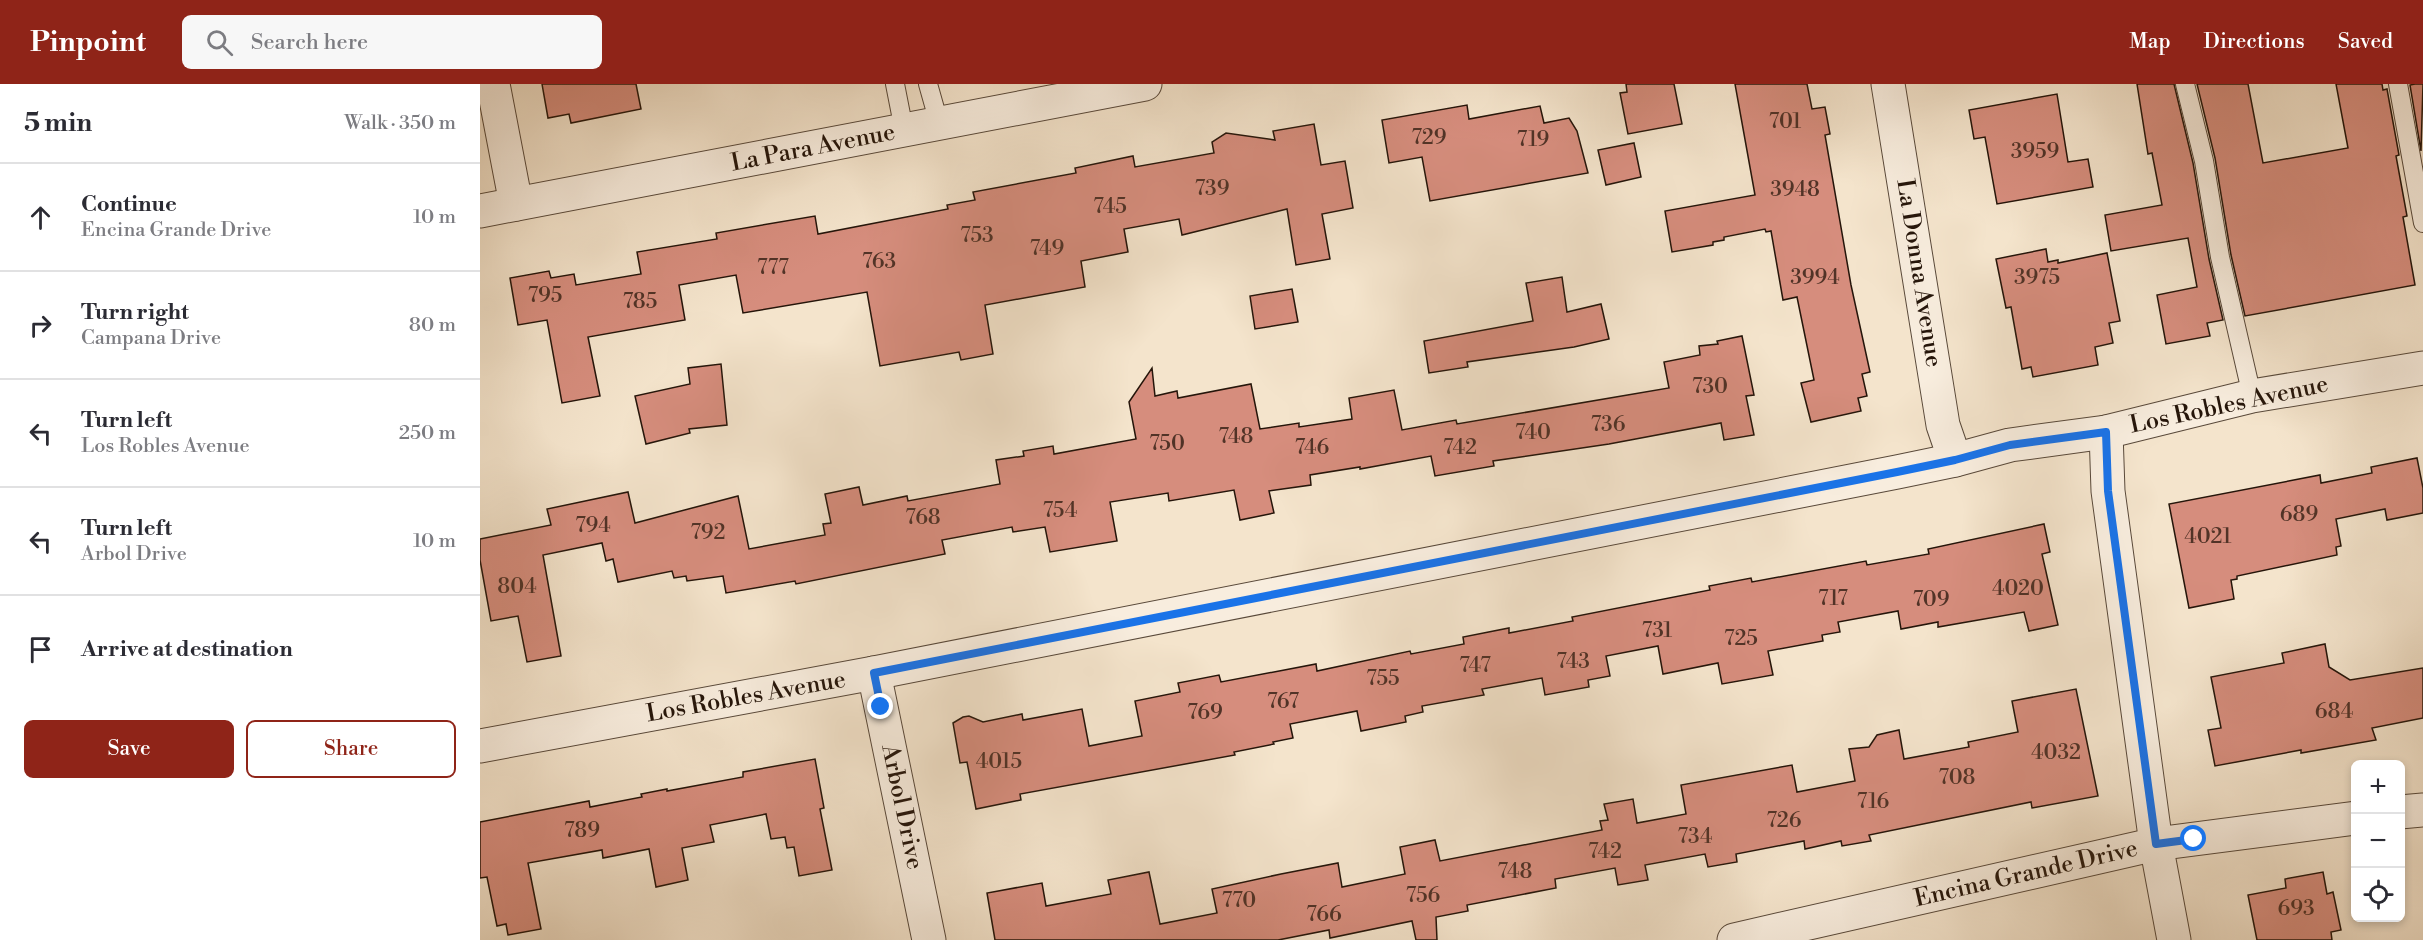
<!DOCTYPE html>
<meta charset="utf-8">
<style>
:root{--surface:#fff;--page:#f7f7f7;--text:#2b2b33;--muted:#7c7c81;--line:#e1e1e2;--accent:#8f2418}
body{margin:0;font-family:"Libre Bodoni",serif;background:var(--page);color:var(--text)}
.controls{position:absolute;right:18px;bottom:18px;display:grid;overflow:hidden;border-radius:9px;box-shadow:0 3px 9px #0003}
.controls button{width:54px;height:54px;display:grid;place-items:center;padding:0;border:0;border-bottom:2px solid var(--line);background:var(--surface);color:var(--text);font:30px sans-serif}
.stop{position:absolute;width:18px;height:18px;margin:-14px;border:4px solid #1a73e8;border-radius:50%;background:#fff}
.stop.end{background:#1a73e8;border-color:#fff;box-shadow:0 2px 6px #0008}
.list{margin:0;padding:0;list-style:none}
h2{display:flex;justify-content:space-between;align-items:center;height:78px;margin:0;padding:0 24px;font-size:26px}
h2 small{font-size:20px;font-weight:400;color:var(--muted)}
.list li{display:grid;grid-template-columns:39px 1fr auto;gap:18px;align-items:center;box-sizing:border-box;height:108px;padding:0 24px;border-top:2px solid var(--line)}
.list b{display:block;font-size:22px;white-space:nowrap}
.list p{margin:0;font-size:20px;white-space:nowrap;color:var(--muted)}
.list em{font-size:20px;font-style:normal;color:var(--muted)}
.actions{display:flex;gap:12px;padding:18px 24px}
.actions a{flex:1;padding:14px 0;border:2px solid var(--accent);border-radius:9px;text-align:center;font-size:21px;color:var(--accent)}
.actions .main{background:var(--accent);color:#fff}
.icon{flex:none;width:33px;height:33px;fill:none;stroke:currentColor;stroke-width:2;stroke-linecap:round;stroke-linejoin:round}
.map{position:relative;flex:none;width:1943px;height:856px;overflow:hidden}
header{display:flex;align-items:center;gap:36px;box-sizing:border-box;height:84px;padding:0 30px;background:var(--accent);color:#fff}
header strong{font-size:28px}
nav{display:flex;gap:33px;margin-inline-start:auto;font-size:21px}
.search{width:420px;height:54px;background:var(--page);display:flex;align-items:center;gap:15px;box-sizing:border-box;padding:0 21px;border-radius:9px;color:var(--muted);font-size:22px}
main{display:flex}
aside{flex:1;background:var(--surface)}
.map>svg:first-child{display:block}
.building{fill:#d68d7d;stroke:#25150a;stroke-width:1.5}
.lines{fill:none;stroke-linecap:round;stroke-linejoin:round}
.service-casing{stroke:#59493a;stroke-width:20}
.minor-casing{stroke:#59493a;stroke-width:35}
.service{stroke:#f8edde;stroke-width:18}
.minor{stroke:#f8edde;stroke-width:33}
.route{stroke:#1a73e8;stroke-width:8}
.labels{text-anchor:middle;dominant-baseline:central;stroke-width:6;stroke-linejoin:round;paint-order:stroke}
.number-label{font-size:21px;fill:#513327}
.street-label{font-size:24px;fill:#25150a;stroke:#f8edde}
</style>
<header>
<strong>Pinpoint</strong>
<div class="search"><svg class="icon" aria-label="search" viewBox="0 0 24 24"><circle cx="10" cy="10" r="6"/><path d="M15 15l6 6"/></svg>Search here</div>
<nav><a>Map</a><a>Directions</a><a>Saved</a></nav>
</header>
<main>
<aside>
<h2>5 min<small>Walk · 350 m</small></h2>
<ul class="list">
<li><svg class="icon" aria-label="ahead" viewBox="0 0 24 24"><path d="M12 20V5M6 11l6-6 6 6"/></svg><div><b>Continue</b><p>Encina Grande Drive</p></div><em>10 m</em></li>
<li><svg class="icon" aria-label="right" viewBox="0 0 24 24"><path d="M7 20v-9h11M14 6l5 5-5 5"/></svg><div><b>Turn right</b><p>Campana Drive</p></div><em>80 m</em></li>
<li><svg class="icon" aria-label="left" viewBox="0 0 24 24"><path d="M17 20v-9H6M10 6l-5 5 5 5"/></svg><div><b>Turn left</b><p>Los Robles Avenue</p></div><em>250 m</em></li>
<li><svg class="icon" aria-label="left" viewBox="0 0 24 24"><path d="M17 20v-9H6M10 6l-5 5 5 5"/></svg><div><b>Turn left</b><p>Arbol Drive</p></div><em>10 m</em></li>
<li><svg class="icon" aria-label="arrive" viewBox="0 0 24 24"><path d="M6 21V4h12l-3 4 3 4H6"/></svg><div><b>Arrive at destination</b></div></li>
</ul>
<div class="actions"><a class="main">Save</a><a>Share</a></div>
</aside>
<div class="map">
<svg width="1943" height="856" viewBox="0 0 1943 856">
<rect width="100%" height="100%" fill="#f4e4cc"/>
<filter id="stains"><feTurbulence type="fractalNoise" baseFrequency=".00333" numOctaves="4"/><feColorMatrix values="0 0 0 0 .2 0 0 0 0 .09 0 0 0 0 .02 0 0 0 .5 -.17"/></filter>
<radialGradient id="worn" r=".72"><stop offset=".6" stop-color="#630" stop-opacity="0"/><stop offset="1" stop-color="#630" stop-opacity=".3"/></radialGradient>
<g class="building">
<polygon points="62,0 156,0 161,25 91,39 89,30 68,34"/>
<polygon points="1146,0 1194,0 1202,40 1148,50 1140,9 1147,8"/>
<polygon points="1255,0 1327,0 1332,25 1345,23 1350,50 1345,51 1371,201 1390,288 1382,290 1387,312 1378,314 1381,327 1331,338 1321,299 1334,296 1317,213 1303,216 1291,147 1286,148 1285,145 1244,153 1244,156 1233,158 1233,161 1192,168 1185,127 1275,111"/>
<polygon points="1657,0 1694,0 1713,79 1729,175 1743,236 1727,239 1730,252 1686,260 1677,211 1717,203 1708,154 1631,167 1625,131 1682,121 1672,69 1668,70"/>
<polygon points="1717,0 1768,0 1783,79 1868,64 1856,0 1902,0 1903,6 1907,5 1919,71 1916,72 1927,132 1923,133 1935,201 1765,232 1751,171 1735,74"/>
<polygon points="1935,0 1943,0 1941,67 1930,1"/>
<polygon points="1577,10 1588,78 1608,75 1613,103 1517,120 1505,53 1494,55 1489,26"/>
<polygon points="987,21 989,35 1060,22 1064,39 1089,34 1097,47 1108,89 950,117 942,73 909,79 902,36"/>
<polygon points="834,40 841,81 865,77 873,124 842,130 850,175 816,181 807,125 702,151 699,135 644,145 648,168 601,177 605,203 505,221 513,270 481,276 479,268 400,282 387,208 263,229 256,191 199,201 205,236 108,253 120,312 82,319 67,236 38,241 30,194 69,187 71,194 94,190 96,201 161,190 157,168 237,155 236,149 335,132 338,150 468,125 467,121 495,116 493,108 596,89 595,84 653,72 655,83 734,69 732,58 746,49 795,56 793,47"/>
<polygon points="1154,59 1161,93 1126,101 1118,66"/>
<polygon points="1566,165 1568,178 1578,176 1578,179 1627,169 1640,237 1629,239 1633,259 1615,263 1618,281 1553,293 1551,283 1542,285 1531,223 1526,224 1516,175"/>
<polygon points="1082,193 1087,228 1121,220 1129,255 1094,263 987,278 988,283 949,289 944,257 1053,237 1046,199"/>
<polygon points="812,205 818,238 775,245 770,212"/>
<polygon points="1262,252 1274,311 1266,312 1274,351 1244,356 1241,339 1129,360 1013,377 1014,382 955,392 951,372 880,385 880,383 830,391 831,401 789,407 794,429 760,436 754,406 689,417 688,409 630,418 637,457 570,468 565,443 533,448 532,443 462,456 465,470 316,500 315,497 246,509 243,492 207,497 206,492 194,494 192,487 138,498 133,475 126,477 122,459 63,471 81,572 47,578 38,532 11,537 0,476 0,455 71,441 67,425 148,408 155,439 258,412 269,465 345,451 343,440 351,439 345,410 379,403 383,421 427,412 428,417 520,400 516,376 544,372 543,367 573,362 574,370 656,355 649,318 672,284 675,312 697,307 698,314 771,300 780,345 819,339 819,343 872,335 869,314 914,306 922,346 976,336 977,340 1189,304 1184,278 1220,271 1219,262 1238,260 1237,257"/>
<polygon points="241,280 247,341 209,345 210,349 166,360 155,312 210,300 208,284"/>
<polygon points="1937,374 1943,404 1943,429 1907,436 1905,425 1856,435 1861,462 1856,463 1857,471 1757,492 1757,495 1751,496 1754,515 1709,524 1689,420 1840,391 1841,399 1892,389 1891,383"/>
<polygon points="1564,440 1570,468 1562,470 1578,541 1549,547 1544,528 1458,543 1458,538 1421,545 1418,527 1358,538 1360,548 1342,551 1343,557 1288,567 1293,591 1242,600 1238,579 1183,590 1178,562 1126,572 1130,592 1108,596 1109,603 1065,611 1062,594 1002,605 1004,611 942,622 943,628 925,632 926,638 881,647 877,627 810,640 813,654 793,658 794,660 754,668 755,671 540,710 541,716 496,725 487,678 480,679 473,639 483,633 489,632 503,638 542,630 543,636 602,625 609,662 662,652 655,617 700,608 698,599 739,591 741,598 836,580 837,587 930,567 931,570 984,560 983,553 1029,544 1029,549 1093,537 1092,533 1230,506 1229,502 1271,494 1272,498 1386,477 1387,481 1449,470 1448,465"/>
<polygon points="1845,560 1849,583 1870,596 1943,584 1943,634 1892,644 1896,656 1821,669 1821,666 1735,682 1728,646 1741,644 1731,593 1804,579 1802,569"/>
<polygon points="1596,605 1618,712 1552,724 1551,718 1389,751 1391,757 1362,762 1361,757 1325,765 1324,757 1256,770 1257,778 1228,783 1225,770 1165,781 1168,796 1138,801 1135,784 1075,795 1076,804 987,821 988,827 956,833 957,856 936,856 932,837 850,854 849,846 798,856 515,856 507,809 562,799 566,822 631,810 628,796 669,788 680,840 737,829 732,805 801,790 858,779 862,803 925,790 920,763 955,756 960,777 1122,746 1120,737 1128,736 1124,720 1153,715 1157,739 1206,730 1201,701 1312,681 1317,708 1375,697 1369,665 1389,663 1397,651 1419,646 1424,675 1489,663 1488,658 1538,648 1532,617"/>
<polygon points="335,675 344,724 340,725 352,786 319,792 314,763 307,764 305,753 291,755 286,730 230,741 234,758 202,764 208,796 176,803 169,765 123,774 122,766 48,779 61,845 28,851 26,840 17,842 7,793 0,794 0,738 109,717 110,723 162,713 161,710 187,705 187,707 263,693 263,688"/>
<polygon points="1843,788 1847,810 1853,808 1861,846 1851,848 1852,856 1777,856 1768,811 1806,804 1805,795"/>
</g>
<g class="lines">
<g class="service-casing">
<g id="service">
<polyline points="415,0 424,46"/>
<polyline points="448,0 459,39"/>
<polyline points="1705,0 1724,77 1740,173 1772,312"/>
<polyline points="1918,0 1943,139"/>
</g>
</g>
<g class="minor-casing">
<g id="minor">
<polyline points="13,0 36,120"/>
<polyline points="1408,0 1463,341 1475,376"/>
<polyline points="0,127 665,0"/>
<polyline points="1626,348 1628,407 1676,760 1694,856"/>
<polyline points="394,589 449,856"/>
<polyline points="0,662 394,589 1417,388 1475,376 1530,361 1626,348 1772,312 1943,284"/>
<polyline points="1920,728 1943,726"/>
<polyline points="1254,856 1676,760 1876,734"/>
</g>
</g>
<use href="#service" class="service"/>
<use href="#minor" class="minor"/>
</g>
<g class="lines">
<polyline class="route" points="401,623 394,589 1417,388 1475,376 1530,361 1626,348 1628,407 1676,760 1714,755"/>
</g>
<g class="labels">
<g class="number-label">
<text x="1305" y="38">701</text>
<text x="949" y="54">729</text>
<text x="1053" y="56">719</text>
<text x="1555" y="68">3959</text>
<text x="732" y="105">739</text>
<text x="1315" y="106">3948</text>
<text x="630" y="123">745</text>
<text x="497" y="152">753</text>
<text x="567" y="165">749</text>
<text x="399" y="178">763</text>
<text x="293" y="184">777</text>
<text x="1335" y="194">3994</text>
<text x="1557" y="194">3975</text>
<text x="65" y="212">795</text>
<text x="160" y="218">785</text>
<text x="1230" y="303">730</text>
<text x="1128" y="341">736</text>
<text x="1053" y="349">740</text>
<text x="756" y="353">748</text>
<text x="687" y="360">750</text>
<text x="832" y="364">746</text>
<text x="980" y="364">742</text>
<text x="580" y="427">754</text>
<text x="1819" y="431">689</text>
<text x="443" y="434">768</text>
<text x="113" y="442">794</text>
<text x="228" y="449">792</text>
<text x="1728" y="453">4021</text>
<text x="37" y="503">804</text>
<text x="1538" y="505">4020</text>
<text x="1353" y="515">717</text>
<text x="1451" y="516">709</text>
<text x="1177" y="547">731</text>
<text x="1261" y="555">725</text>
<text x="1093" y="578">743</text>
<text x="995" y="582">747</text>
<text x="903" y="595">755</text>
<text x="803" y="618">767</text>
<text x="1854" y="628">684</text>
<text x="725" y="629">769</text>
<text x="1576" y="669">4032</text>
<text x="519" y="678">4015</text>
<text x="1477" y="694">708</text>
<text x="1393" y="718">716</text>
<text x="1304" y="737">726</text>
<text x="102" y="747">789</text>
<text x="1215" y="753">734</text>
<text x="1125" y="768">742</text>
<text x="1035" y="788">748</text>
<text x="943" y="812">756</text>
<text x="759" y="817">770</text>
<text x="1816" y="825">693</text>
<text x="844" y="831">766</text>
</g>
<g class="street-label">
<text transform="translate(333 64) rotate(-11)">La Para Avenue</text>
<text transform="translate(1439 189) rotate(81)">La Donna Avenue</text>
<text transform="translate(1749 321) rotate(-12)">Los Robles Avenue</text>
<text transform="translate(266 613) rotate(-10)">Los Robles Avenue</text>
<text transform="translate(422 723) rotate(78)">Arbol Drive</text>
<text transform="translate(1546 790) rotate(-13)">Encina Grande Drive</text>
</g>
</g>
<rect width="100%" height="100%" filter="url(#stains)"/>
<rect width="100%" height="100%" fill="url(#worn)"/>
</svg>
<div class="controls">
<button>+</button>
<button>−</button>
<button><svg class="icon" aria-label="locate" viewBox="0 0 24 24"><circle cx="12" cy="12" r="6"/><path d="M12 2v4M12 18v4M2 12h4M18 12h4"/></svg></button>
</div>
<div class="stop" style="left:1714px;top:755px"></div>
<div class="stop end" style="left:401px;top:623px"></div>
</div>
</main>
